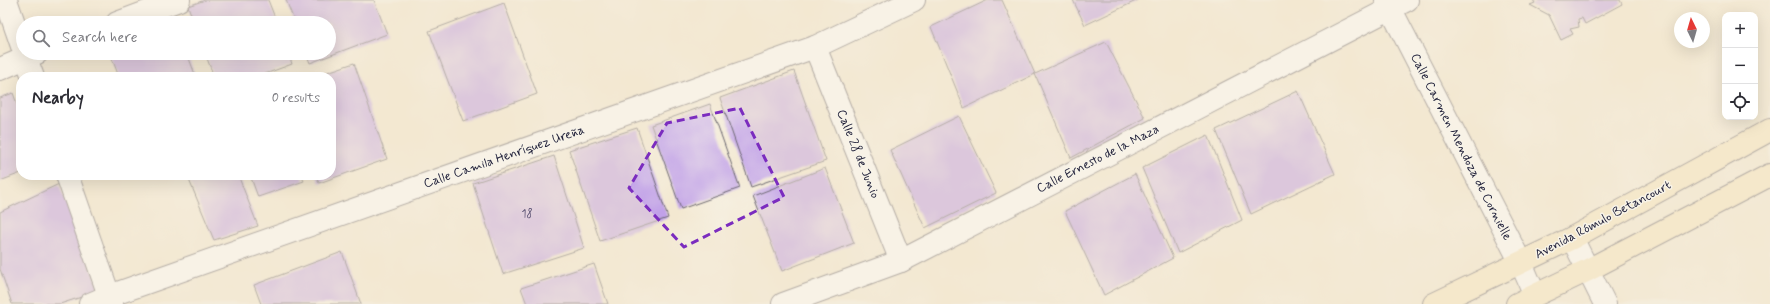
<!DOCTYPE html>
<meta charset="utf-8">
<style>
:root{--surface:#fff;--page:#f2f2f3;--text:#2b2b33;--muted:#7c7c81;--line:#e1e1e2}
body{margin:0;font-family:Mynerve,sans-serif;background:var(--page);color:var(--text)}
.controls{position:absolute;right:12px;top:12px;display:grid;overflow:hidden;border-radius:8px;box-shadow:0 4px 16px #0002}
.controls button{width:36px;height:36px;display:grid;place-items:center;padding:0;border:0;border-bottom:1px solid var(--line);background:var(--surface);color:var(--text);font:20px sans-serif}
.compass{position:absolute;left:1674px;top:12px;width:36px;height:36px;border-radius:50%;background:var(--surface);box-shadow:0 4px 16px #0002;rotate:355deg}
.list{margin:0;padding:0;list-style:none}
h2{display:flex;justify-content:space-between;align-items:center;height:52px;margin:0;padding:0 16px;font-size:17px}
h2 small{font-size:13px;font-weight:400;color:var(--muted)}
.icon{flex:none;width:22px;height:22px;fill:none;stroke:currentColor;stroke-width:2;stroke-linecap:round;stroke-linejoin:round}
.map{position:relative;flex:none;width:1770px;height:304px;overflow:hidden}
.search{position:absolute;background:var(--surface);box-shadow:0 4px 16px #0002;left:16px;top:16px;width:320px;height:44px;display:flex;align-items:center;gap:10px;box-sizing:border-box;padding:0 14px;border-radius:22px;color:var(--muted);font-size:15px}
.panel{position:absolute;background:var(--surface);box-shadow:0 4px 16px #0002;left:16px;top:72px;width:320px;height:108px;border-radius:16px}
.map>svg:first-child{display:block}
.building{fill:#c1a1e8}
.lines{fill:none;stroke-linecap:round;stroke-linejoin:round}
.minor-casing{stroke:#6b6770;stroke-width:24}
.tertiary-casing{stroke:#6b6770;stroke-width:24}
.secondary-casing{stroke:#6b6770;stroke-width:24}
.minor{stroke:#fff;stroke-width:22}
.tertiary{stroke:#fff;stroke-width:22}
.secondary{stroke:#f8e8c3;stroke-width:22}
.marked{fill:none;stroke:#7b2cbf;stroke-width:3;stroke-dasharray:8 5;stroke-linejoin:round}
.labels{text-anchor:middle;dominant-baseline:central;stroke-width:3;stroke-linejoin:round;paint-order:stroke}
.number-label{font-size:11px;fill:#4a4266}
.street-label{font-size:13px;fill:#22223b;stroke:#f7f3e8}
</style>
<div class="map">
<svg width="1770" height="304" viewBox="0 0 1770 304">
<rect width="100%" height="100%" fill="#f7f3e8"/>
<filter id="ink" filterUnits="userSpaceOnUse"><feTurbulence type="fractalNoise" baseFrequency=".025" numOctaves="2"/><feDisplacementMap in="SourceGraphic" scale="8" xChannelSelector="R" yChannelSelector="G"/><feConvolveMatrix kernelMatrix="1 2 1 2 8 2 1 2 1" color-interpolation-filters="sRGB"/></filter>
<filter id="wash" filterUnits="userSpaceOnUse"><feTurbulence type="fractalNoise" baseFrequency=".012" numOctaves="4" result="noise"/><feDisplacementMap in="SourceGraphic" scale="16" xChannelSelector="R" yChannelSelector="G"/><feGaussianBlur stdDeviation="0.9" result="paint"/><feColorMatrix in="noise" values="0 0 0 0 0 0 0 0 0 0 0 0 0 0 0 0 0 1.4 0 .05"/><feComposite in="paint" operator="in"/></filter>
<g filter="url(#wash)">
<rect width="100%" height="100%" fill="#f3e8d1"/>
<g id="blocks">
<g class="building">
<polygon points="205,0 268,0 277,23 194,23 188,6"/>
<polygon points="286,0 374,0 387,34 310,63 306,53 329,53 329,23 295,23"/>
<polygon points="988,0 1002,0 1035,74 1106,42 1145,118 1071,158 1035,74 964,108 931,27"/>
<polygon points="1073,0 1138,0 1085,25"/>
<polygon points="1533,0 1620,0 1622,4 1585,24 1582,18 1578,19 1579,27 1570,29 1573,34 1561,40 1549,15 1530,5 1535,3"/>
<polygon points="504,3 537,94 463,121 429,31"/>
<polygon points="171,10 176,23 138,23"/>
<polygon points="110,53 187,53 196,77 119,77"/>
<polygon points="205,53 288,53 292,64 257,77 214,77"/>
<polygon points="354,63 387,159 319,183 316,175 331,175 331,77 313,77"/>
<polygon points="794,71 826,161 751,187 720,98"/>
<polygon points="1298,91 1335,174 1251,214 1216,130"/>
<polygon points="13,93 21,115 21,173 0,181 0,98"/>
<polygon points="710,104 740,188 681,209 651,125"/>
<polygon points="959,116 996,193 925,228 890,150"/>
<polygon points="637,128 668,218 600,241 569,150"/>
<polygon points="1208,135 1242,220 1178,253 1142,168"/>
<polygon points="554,156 584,248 503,274 473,183"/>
<polygon points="825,168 854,243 782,271 753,196"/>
<polygon points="1135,174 1173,258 1104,295 1065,211"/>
<polygon points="187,175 238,175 258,226 214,240"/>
<polygon points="250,175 301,175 304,181 258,197"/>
<polygon points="59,184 100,291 60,304 12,304 0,269 0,212"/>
<polygon points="342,252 361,304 261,304 254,285"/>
<polygon points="594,264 608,304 527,304 521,288"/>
</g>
</g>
</g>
<g filter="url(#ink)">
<use href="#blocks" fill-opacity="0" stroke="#6b6770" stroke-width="1"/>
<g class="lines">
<g class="minor-casing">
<g id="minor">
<polyline points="6,0 23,49"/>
<polyline points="117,23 179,0"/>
<polyline points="815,47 901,261"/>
<polyline points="24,53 33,77"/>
<polyline points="0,69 37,53"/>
<polyline points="67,175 112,304"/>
<polyline points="1572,238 1605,304"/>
<polyline points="90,304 109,296 815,47 914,0"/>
<polyline points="783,304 901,261 1407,0"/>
</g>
</g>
<g class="tertiary-casing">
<polyline id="tertiary" points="1386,0 1521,263 1535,295"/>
</g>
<g class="secondary-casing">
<g id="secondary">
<polyline points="1434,304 1572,238 1770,130"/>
<polyline points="1517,304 1588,270 1770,175"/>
</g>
</g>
<use href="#minor" class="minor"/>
<use href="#tertiary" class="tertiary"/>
<use href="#secondary" class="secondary"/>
</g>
</g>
<path d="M0 0H1770V304H0ZM740 108 784 197 684 247 629 188 667 123Z" fill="#f3e8d1" fill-opacity=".55" fill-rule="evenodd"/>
<path class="marked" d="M740 108 784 197 684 247 629 188 667 123Z"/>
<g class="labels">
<g class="number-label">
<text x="527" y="214">18</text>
</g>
<g class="street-label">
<text transform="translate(1461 147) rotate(63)">Calle Carmen Mendoza de Cornielle</text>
<text transform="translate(858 154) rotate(68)">Calle 28 de Junio</text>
<text transform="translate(504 157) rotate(-19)">Calle Camila Henríquez Ureña</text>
<text transform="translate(1098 159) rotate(-27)">Calle Ernesto de la Maza</text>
<text transform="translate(1603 220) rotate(-28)">Avenida Rómulo Betancourt</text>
</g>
</g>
</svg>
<div class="controls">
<button>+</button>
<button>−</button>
<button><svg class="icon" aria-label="locate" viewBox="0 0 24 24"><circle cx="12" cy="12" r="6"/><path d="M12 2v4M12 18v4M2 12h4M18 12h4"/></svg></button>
</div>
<svg class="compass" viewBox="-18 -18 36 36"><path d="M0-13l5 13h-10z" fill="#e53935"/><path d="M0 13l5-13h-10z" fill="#7c7c81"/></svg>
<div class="search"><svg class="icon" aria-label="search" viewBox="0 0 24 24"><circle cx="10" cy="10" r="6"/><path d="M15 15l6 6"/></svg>Search here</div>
<section class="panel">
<h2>Nearby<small>0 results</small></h2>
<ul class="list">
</ul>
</section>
</div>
